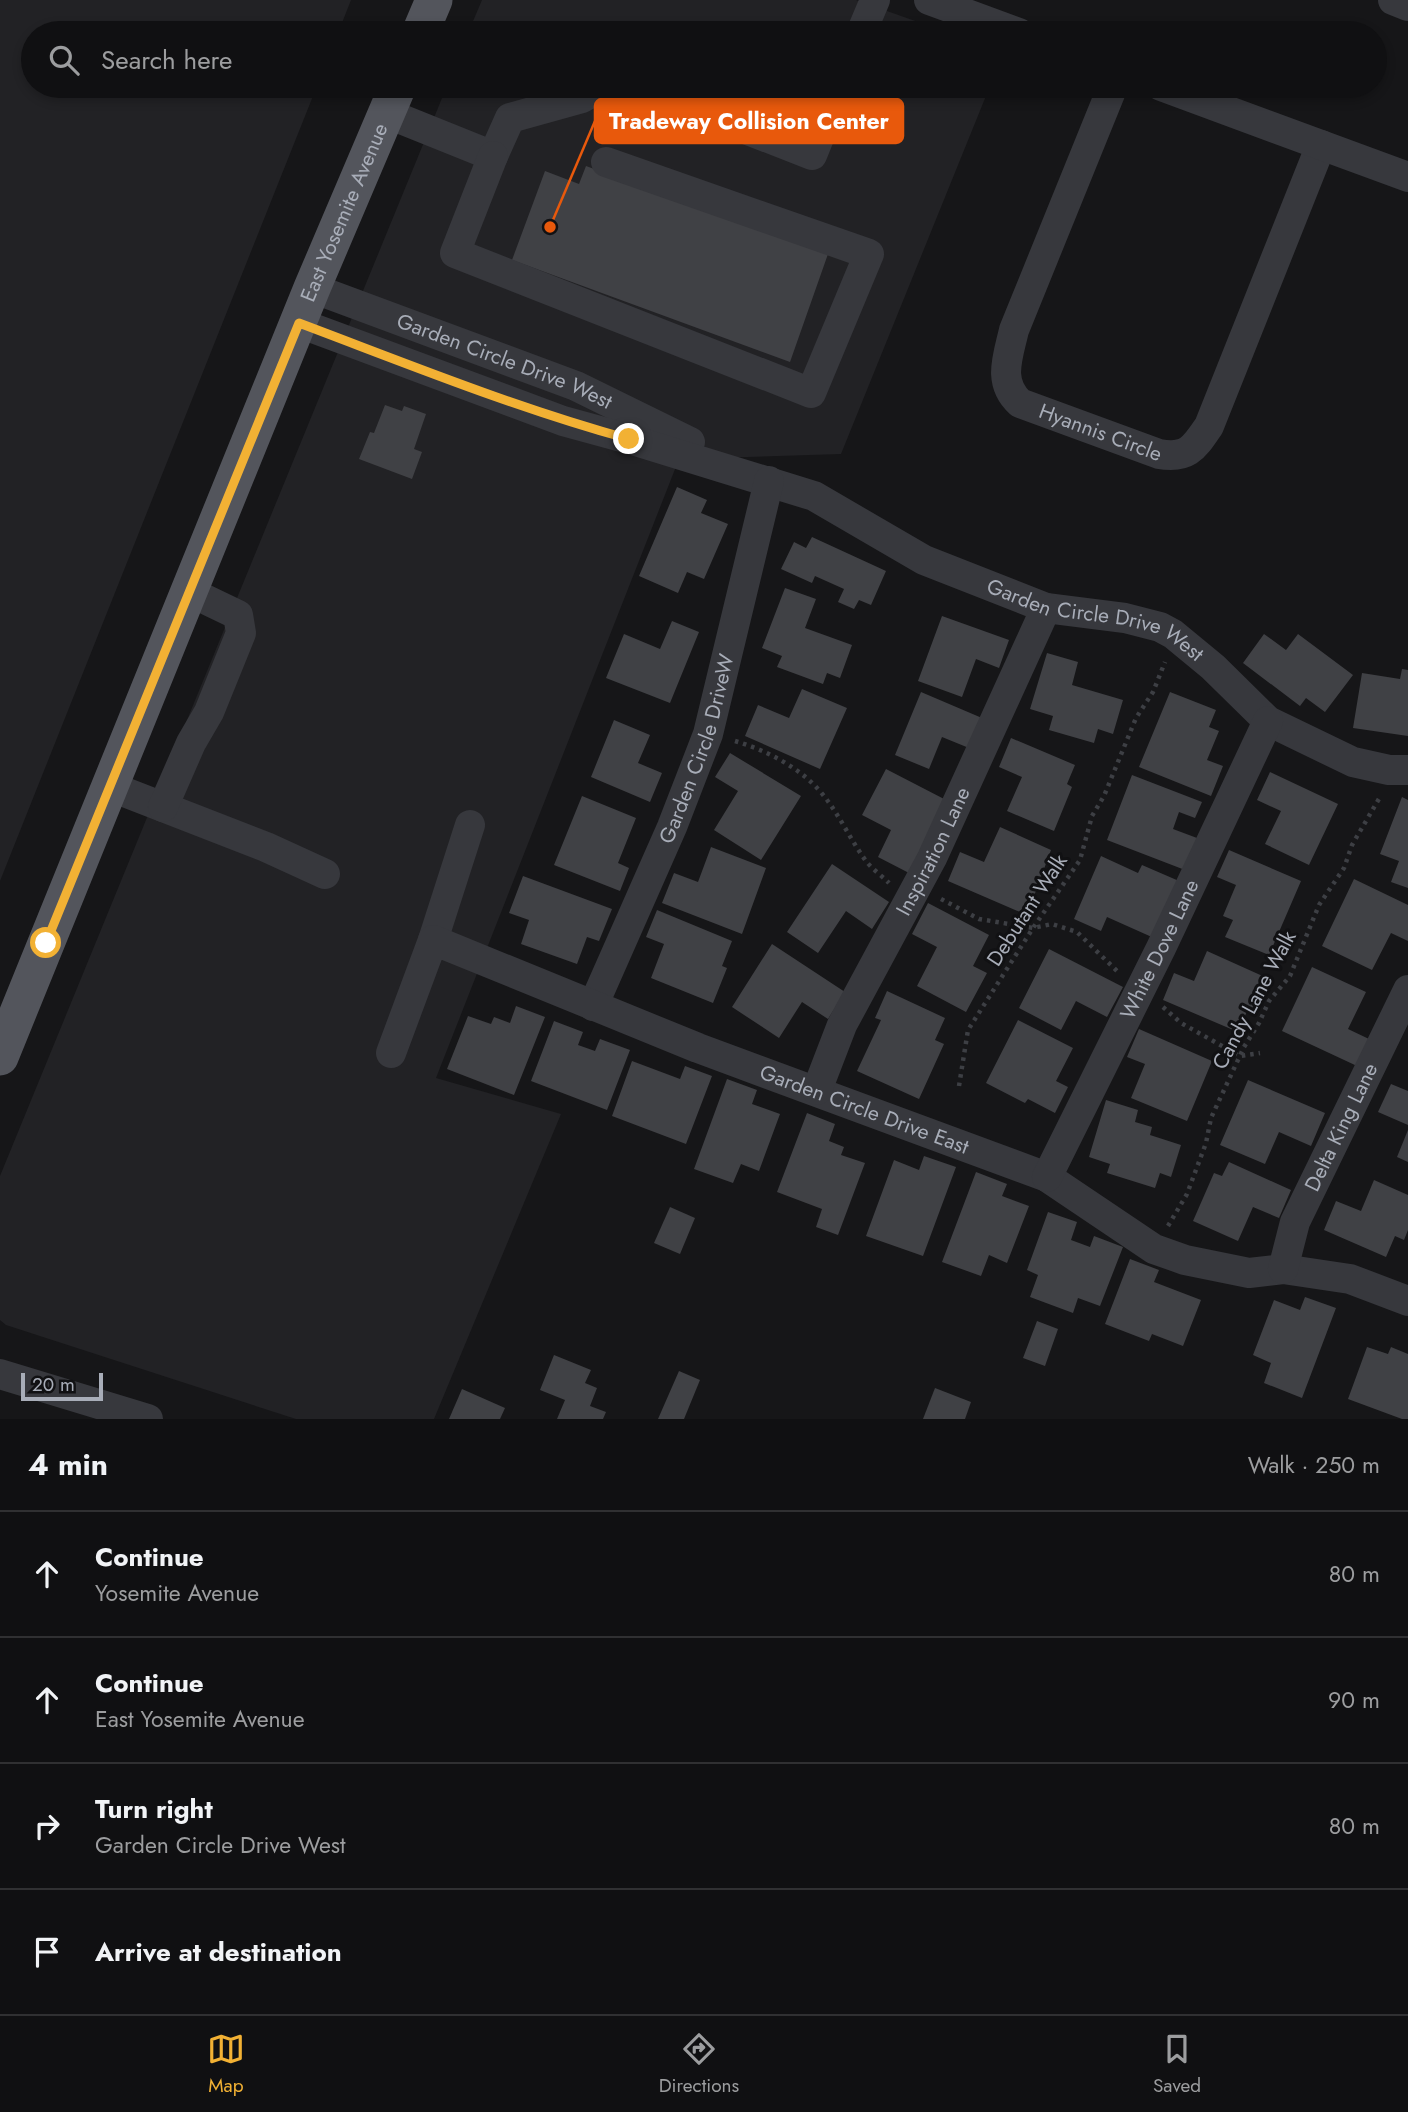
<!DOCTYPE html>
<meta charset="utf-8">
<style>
:root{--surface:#101012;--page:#1e1e20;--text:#f1f3f6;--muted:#9c9d9f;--line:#303032;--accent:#f2b134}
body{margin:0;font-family:Jost,sans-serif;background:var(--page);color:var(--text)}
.scale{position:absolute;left:21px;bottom:18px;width:82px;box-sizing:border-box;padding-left:7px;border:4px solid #a8adb8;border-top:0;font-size:19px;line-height:24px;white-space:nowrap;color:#a8adb8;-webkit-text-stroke:5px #111113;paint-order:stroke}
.stop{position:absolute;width:21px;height:21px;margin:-16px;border:5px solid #f2b134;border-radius:50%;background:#fff}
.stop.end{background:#f2b134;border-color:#fff;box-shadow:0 2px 7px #0008}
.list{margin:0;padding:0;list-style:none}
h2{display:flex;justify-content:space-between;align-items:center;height:91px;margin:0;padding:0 28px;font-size:30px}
h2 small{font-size:23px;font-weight:400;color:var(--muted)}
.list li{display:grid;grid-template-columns:46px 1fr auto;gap:21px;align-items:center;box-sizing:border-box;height:126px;padding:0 28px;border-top:2px solid var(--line)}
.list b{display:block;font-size:26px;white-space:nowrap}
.list p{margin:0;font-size:23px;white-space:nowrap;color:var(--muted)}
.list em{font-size:23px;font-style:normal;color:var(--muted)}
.icon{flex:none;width:38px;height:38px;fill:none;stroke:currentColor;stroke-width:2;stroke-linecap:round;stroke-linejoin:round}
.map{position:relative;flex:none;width:1408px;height:1419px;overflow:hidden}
.search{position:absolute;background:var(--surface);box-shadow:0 4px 10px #0003;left:21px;right:21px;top:21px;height:77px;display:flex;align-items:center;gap:18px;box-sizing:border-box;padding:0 24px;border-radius:38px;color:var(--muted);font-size:26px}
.sheet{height:595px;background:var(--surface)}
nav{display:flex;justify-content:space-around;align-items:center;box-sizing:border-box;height:98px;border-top:2px solid var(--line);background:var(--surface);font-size:19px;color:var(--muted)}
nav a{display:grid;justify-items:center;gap:4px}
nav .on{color:var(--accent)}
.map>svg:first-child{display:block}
.built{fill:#222225}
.building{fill:#404145}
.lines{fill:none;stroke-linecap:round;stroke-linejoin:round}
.path{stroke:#3d3f44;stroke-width:4.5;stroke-dasharray:3.5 5;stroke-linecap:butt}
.minor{stroke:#37383d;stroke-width:30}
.major{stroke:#53555c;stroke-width:37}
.route{stroke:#f2b134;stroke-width:9}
.labels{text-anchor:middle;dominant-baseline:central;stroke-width:6;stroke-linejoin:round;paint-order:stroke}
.street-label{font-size:21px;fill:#a8adb8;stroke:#111113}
.leader{fill:none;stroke:#e8590c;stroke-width:2.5}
.callout-dot{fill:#e8590c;stroke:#111113;stroke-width:2.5}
.callout{fill:#e8590c;stroke:#e8590c;stroke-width:2.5}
.callout-label{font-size:23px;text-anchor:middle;font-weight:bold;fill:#fff}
</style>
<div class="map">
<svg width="1408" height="1419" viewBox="0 0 1408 1419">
<rect width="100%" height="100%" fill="#161618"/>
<g class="built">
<polygon points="0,0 351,0 338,33 33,33 33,86 317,86 0,881"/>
<polygon points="482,0 856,0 949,33 468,33"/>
<polygon points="447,86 990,86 841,454 679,459 436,1078 561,1114 434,1419 296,1419 6,1325 0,1320 0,1176"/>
</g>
<g class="building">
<polygon points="586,166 828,254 790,362 512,260 545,171 579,184"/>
<polygon points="385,405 402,411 404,406 426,414 414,449 422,452 412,479 359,459 370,432 374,433"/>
<polygon points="677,487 707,500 701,513 728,524 704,579 687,572 678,593 639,576"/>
<polygon points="812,537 886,571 871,605 859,600 854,609 838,602 844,589 815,576 812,583 781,569 794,542 806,548"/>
<polygon points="785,588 816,599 805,628 852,645 840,678 827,673 823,684 777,667 782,656 762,648"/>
<polygon points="942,616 1009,640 999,668 976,659 962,697 918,681"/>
<polygon points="672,621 699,632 670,703 606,678 624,634 660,649"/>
<polygon points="1264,634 1286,650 1298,634 1353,675 1325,712 1306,698 1300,706 1243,663"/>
<polygon points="1047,653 1078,662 1072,685 1123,700 1113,734 1098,729 1094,743 1049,730 1053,716 1030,709"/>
<polygon points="1402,669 1408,670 1408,736 1353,728 1362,673 1400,679"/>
<polygon points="802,689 847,708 820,769 745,736 758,705 789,718"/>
<polygon points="921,692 982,718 969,748 942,737 929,769 895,755"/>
<polygon points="1170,692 1216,710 1209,727 1219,731 1207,760 1223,766 1211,796 1139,767"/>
<polygon points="614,720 650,735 638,763 662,773 650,802 591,777"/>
<polygon points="1011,738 1075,765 1067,784 1072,787 1054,831 1007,811 1022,777 999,767"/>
<polygon points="730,753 801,796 761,860 714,830 738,791 715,777"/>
<polygon points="886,769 946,800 909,873 878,857 891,830 862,815"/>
<polygon points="1270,772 1338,804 1309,865 1265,844 1281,811 1257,800"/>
<polygon points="1132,775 1202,802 1195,818 1179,812 1173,829 1197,838 1185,870 1107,840"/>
<polygon points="582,796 636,818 618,863 629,868 620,891 554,865"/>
<polygon points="1402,797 1408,800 1408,888 1391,882 1399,861 1380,854"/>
<polygon points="1000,827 1051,850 1027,915 948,881 960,852 984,862"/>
<polygon points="711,847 766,868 742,934 662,903 674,873 698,882"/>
<polygon points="1229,850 1301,881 1269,955 1225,937 1233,920 1223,916 1236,885 1217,877"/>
<polygon points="1101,856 1138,873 1142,865 1179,881 1154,938 1107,917 1101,931 1074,919"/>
<polygon points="832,864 889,902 872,929 846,911 818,953 787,932"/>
<polygon points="523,876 612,909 599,941 587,937 577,964 521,944 529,920 509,913"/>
<polygon points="1354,879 1408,905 1408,941 1391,933 1372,970 1322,946"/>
<polygon points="928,903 989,935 973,966 987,973 966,1012 917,986 937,947 912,934"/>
<polygon points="657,910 732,941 722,966 727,968 713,1003 651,978 664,944 646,937"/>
<polygon points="772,944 845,992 828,1019 802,1002 779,1038 732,1007"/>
<polygon points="1049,949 1123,987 1107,1017 1076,1001 1061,1030 1019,1008"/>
<polygon points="1207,951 1267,978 1253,1011 1248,1009 1238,1032 1163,1000 1174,973 1194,981"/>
<polygon points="1312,967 1366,992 1348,1029 1369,1039 1357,1066 1282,1031"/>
<polygon points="887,991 945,1018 935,1040 944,1044 919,1099 857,1071 881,1020 875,1018"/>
<polygon points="516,1006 545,1017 514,1095 447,1069 468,1016 491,1024 494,1017 510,1023"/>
<polygon points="1018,1020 1073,1048 1056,1081 1068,1087 1055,1113 1028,1099 1025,1103 986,1083"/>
<polygon points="554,1021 583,1032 578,1045 595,1051 600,1039 630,1050 607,1110 531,1081"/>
<polygon points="1139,1029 1212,1061 1187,1121 1131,1098 1145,1064 1127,1057"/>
<polygon points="632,1061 680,1079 685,1066 712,1076 686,1144 612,1116"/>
<polygon points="727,1079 757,1090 752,1104 780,1114 759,1171 741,1164 733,1183 694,1169"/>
<polygon points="1248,1080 1325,1113 1311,1146 1279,1132 1265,1164 1220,1145"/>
<polygon points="1391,1084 1408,1091 1408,1125 1378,1112"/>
<polygon points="1106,1100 1138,1110 1135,1122 1152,1127 1150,1135 1181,1145 1171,1177 1160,1173 1155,1188 1107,1173 1110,1164 1089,1157"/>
<polygon points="807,1113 835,1124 829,1141 844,1147 841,1155 865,1163 838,1235 816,1227 822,1209 777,1192"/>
<polygon points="1408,1130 1408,1162 1397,1157"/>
<polygon points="924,1156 956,1167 923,1256 866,1236 894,1160 919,1170"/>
<polygon points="1229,1162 1291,1190 1279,1218 1253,1207 1238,1241 1193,1221 1214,1173 1222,1176"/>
<polygon points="976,1172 1007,1184 1002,1196 1029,1206 1007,1263 989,1255 981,1276 942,1262"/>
<polygon points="1374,1180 1408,1195 1408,1230 1404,1240 1395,1236 1386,1257 1324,1230 1336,1201 1361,1211"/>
<polygon points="670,1207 695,1218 680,1254 654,1243"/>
<polygon points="1048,1212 1077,1222 1071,1240 1090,1247 1094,1236 1123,1247 1100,1306 1078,1298 1073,1313 1030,1297 1038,1275 1027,1270"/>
<polygon points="1130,1259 1159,1270 1154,1282 1201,1300 1183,1346 1152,1334 1149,1341 1105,1324"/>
<polygon points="1305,1297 1336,1308 1302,1398 1264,1383 1271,1363 1253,1355 1274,1300 1300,1310"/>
<polygon points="1037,1321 1058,1329 1045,1366 1023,1358"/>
<polygon points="1367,1347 1388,1354 1391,1347 1408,1354 1408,1419 1402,1419 1348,1399"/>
<polygon points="554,1355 591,1370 585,1383 597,1388 590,1406 606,1412 603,1419 557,1419 565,1400 540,1390"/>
<polygon points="679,1371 700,1380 684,1419 658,1419"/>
<polygon points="935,1388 971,1402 965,1419 923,1419"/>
<polygon points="462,1389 505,1408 500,1419 449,1419"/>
</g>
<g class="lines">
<g class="path">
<path d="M735 741C765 750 797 766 818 789 838 811 849 838 866 861 872 869 882 876 889 883"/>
<polyline points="941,899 979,919 1033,928 1052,924 1077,932 1118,972"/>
<polyline points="1163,1007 1181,1023 1240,1056 1260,1053"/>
<polyline points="959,1086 968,1030 1033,928 1080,860 1092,816 1104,796 1136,718 1153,692 1165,662"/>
<polyline points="1168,1226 1187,1194 1206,1143 1211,1118 1244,1047 1259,1023 1269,1001 1290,976 1319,905 1344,868 1352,845 1380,797"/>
</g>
<g class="minor">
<polyline points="929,0 1019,33"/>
<polyline points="1393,0 1408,6"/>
<polyline points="861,33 875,0"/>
<polyline points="635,86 812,155 840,86"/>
<path id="s1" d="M1113 86 1014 330C1008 357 997 382 1020 403L1159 454C1188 459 1194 448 1209 426L1321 145"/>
<polyline points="1161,86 1408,177"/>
<polyline points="386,113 493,156 510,118 582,98 603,86"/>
<polyline points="493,156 455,253 811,393 869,254 606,162"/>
<path id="s2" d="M312 288 576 386 690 442"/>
<path id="s3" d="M299 323 563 421 629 439 814 496 924 560 1046 608 1125 618 1160 627 1173 634 1213 667 1268 721 1353 762 1389 770H1408"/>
<polyline points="109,786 266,847 325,874"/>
<polyline points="163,807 191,743 209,712 241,633 238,615 188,591"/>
<polyline points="433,940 470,825"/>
<path id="s4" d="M593 1006 672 827 708 734 769 481"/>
<path id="s5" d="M391 1053 433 940 698 1048 1047 1177 1154 1249 1185 1260 1249 1273 1283 1269 1350 1279 1408 1301"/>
<path id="s6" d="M817 1090 842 1025 932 858 1046 608"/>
<path id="s7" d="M1047 1177 1161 948 1268 721"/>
<path id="s8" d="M1283 1269 1295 1222 1408 990"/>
<polyline points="0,1374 148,1419"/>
</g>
<g class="major">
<polyline points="420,33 434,0"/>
<path id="s9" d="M0 1057 312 288 398 86"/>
</g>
</g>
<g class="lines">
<path class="route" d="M46 943 299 323C408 364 516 408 629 439"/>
</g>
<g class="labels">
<g class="street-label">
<text stroke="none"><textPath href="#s9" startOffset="912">East Yosemite Avenue</textPath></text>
<text stroke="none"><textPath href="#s2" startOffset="206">Garden Circle Drive West</textPath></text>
<text stroke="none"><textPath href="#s1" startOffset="427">Hyannis Circle</textPath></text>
<text stroke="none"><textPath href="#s3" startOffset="854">Garden Circle Drive West</textPath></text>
<text stroke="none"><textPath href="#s4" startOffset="278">Garden Circle DriveW</textPath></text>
<text stroke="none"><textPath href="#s6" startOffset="266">Inspiration Lane</textPath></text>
<text transform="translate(1027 910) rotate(-57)">Debutant Walk</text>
<text stroke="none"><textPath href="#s7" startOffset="254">White Dove Lane</textPath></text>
<text transform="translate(1254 1000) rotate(-62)">Candy Lane Walk</text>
<text stroke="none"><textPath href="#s5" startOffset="584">Garden Circle Drive East</textPath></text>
<text stroke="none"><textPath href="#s8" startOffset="154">Delta King Lane</textPath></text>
</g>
</g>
<path class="leader" d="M550 227L595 121"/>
<circle class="callout-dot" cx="550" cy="227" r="7"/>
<rect class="callout" x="595" y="99" width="308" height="44" rx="7"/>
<g class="callout-label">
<text x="749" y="129">Tradeway Collision Center</text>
</g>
</svg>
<div class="scale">20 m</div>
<div class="stop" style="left:46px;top:943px"></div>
<div class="stop end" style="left:629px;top:439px"></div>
<div class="search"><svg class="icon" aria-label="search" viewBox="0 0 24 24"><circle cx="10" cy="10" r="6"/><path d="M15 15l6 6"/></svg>Search here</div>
</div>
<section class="sheet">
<h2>4 min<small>Walk · 250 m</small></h2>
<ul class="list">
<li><svg class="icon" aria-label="ahead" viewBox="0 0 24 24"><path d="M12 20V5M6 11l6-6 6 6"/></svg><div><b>Continue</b><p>Yosemite Avenue</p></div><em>80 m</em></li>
<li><svg class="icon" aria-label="ahead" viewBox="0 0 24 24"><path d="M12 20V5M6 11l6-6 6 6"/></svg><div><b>Continue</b><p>East Yosemite Avenue</p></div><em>90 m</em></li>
<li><svg class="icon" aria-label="right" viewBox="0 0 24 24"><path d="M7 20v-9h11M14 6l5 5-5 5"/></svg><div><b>Turn right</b><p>Garden Circle Drive West</p></div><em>80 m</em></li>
<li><svg class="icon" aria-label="arrive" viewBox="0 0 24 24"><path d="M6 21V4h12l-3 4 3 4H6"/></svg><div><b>Arrive at destination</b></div></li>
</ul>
</section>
<nav>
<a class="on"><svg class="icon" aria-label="map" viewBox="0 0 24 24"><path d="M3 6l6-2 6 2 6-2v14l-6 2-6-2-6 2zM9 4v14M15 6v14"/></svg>Map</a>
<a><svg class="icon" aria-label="directions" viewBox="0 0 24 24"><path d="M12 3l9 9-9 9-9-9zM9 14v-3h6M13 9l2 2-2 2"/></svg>Directions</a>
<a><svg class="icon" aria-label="saved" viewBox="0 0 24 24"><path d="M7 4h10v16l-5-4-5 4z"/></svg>Saved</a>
</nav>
